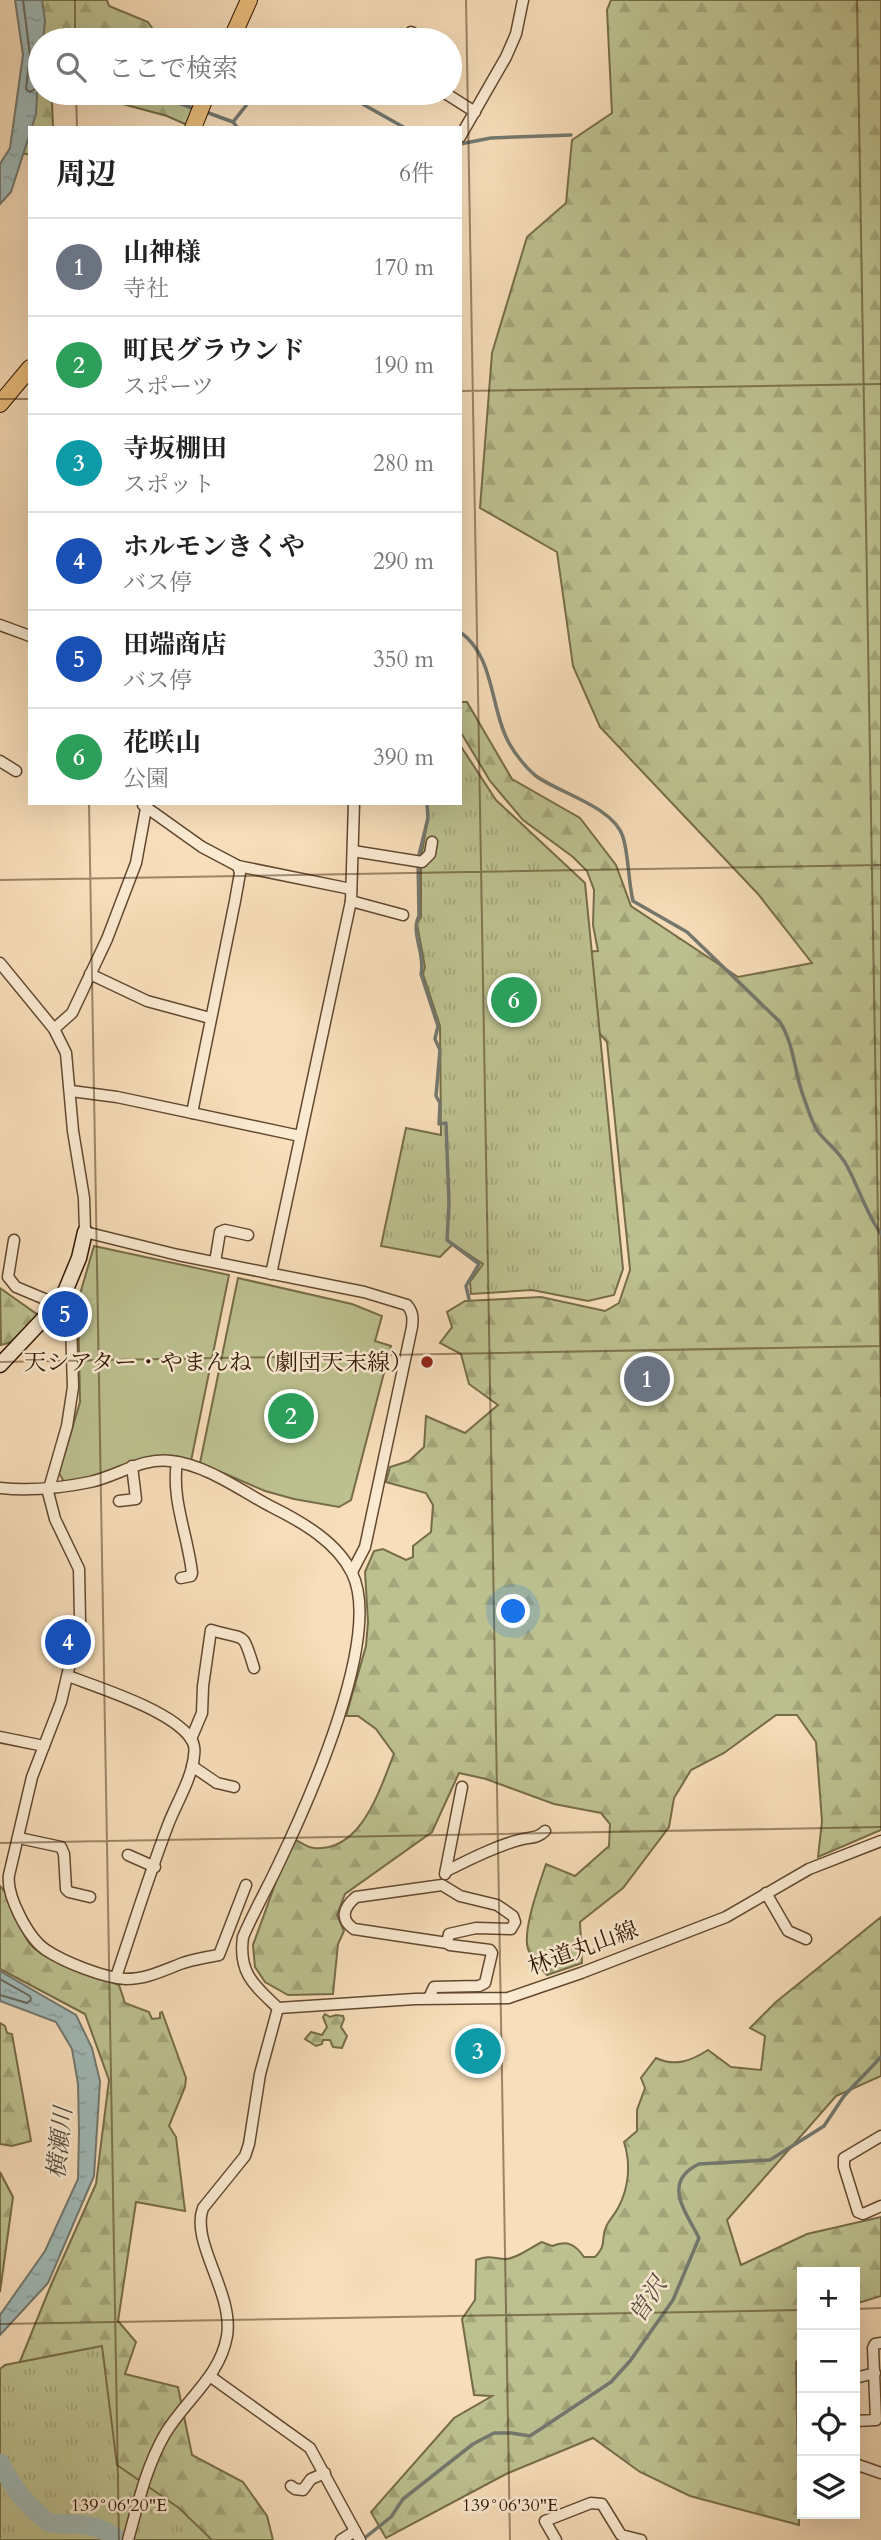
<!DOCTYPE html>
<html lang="ja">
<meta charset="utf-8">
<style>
:root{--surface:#fff;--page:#f2f2f2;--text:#222;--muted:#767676;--line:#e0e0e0;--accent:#111827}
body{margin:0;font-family:Cardo,"Noto Serif JP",serif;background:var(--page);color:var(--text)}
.controls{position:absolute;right:21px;bottom:21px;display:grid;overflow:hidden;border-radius:0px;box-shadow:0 7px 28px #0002}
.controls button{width:63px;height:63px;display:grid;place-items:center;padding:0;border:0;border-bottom:2px solid var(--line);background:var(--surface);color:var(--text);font:35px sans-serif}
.you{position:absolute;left:514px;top:1612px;width:24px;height:24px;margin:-18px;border:5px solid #fff;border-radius:50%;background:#1a73e8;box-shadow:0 0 0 10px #1a73e833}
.badge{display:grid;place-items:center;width:46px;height:46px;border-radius:50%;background:var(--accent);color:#fff;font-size:23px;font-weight:700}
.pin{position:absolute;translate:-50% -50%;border:4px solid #fff;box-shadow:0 2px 7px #0006}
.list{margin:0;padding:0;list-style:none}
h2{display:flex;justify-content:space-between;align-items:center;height:91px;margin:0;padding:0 28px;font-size:30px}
h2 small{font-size:23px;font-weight:400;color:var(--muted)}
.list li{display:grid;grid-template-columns:46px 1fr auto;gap:21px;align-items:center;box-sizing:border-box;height:98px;padding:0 28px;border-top:2px solid var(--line)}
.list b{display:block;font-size:26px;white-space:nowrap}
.list p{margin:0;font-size:23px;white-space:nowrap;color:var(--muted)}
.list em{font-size:23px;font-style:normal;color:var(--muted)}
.icon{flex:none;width:38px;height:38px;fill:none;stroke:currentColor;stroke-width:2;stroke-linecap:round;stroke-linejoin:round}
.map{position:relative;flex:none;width:881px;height:2540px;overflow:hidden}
.search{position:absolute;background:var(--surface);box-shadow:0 7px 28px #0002;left:28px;top:28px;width:434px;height:77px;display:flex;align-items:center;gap:18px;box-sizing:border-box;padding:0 24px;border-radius:38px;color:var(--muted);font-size:26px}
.panel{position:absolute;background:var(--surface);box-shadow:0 7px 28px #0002;left:28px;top:126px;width:434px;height:679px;border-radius:0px}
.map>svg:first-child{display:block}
.green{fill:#bdc190;stroke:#766c48;stroke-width:2}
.forest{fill:url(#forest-firs);stroke:#766c48;stroke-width:2}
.park{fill:url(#park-tufts);stroke:#766c48;stroke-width:2}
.water{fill:url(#water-ripples);stroke:#73786f;stroke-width:2}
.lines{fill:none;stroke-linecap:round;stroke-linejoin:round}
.shore{stroke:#68685c;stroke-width:2}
.stream{stroke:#73786f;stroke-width:3.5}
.river{stroke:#a0bab9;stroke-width:19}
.street-casing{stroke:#62482e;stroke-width:13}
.secondary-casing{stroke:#301600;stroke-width:17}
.primary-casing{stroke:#301600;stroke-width:18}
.street{stroke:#faead2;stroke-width:10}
.secondary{stroke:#faead2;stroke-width:14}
.primary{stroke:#ecbf7d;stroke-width:16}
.ticks{fill:none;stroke:#301600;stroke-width:2;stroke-opacity:0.45}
.poi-dot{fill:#8f2418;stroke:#faead2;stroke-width:2.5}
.labels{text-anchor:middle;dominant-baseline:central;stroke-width:5;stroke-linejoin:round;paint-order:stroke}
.poi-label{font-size:23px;fill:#301600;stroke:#faead2;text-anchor:end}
.street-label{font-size:23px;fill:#301600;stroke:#faead2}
.water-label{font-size:24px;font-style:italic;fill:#574f41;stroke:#faead2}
.ticks-label{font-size:18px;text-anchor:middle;fill:#301600;stroke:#faead2;stroke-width:5;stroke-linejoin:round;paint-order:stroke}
</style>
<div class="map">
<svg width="881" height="2540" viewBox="0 0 881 2540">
<defs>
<pattern id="forest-firs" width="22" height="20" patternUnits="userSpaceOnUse" patternTransform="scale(1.75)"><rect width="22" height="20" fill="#bdc190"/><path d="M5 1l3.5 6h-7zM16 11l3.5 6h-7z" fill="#a3a57a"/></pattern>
<pattern id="park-tufts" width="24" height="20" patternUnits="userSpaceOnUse" patternTransform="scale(1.75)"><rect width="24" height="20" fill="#bdc190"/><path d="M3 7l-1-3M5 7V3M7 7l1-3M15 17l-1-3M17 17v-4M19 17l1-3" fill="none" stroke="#a3a57a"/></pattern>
<pattern id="water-ripples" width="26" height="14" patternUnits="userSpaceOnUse" patternTransform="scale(1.75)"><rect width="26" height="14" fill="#a0bab9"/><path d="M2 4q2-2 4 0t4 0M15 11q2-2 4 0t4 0" fill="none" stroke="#8a9f9d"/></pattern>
</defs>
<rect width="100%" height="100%" fill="#f8deba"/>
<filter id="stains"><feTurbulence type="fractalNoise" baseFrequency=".00286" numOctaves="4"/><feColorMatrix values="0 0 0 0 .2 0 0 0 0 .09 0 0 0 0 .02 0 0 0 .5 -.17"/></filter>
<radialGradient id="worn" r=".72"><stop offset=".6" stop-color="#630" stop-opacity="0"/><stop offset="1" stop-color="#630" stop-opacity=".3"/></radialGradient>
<g class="green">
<polygon points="94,1246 229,1275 191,1461 177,1457 95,1477 64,1482 59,1473 80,1402 78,1301"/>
<polygon points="238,1278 352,1304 382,1316 375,1341 391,1346 351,1500 339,1507 294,1499 265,1491 200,1463"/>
</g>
<g class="forest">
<polygon points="29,0 107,0 109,6 148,22 160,40 40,40 40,93 71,93 52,101 53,128 30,128 30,155 22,153"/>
<path d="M611 0H881V1830L818 1857 822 1821 816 1742 797 1715H776L724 1753 691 1770 674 1798 669 1827 623 1888 580 1922 582 1963 547 1975C540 1967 531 1959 528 1949 522 1930 540 1883 546 1864L575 1876 609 1846 610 1824 601 1813 554 1804 486 1779 459 1773 432 1832 345 1894 337 1915 344 1931 338 1944 333 1994 288 1995 265 1982 255 1967 253 1945 277 1879 294 1839C300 1842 308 1848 314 1848 362 1852 380 1788 394 1754L376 1729 358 1716H346L366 1646 368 1622 365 1572 374 1551 383 1549 406 1560 413 1557V1546L431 1532 433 1505 426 1493 386 1482 390 1467 409 1461 424 1447 426 1416 465 1433 498 1405 469 1384 461 1354 440 1343 452 1327 447 1312 465 1301 541 1297 605 1311 619 1303 630 1270 607 1042 575 1005 580 952 598 951 593 925 594 890 587 871 573 857 523 820 490 781 460 731V702H467L512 779 580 818 616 865 631 906 738 977 812 963 758 894 600 727 573 666 557 552 480 508 492 353 527 237 566 203 572 140 612 113 607 10Z"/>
<polygon points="82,93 203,93 187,125 167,116"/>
<polygon points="0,1288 38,1315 12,1342 1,1345"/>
<path d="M0 1886C17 1902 17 1928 30 1944 45 1962 96 1976 119 1985L125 2003 149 2012 152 2019 160 2018V2013L162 2012 186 2078 185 2087 169 2126 176 2137 185 2211 136 2202 118 2321 136 2342 125 2374 178 2387 192 2455 243 2482 267 2516 273 2540H184L10 2386 51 2285 96 2184 109 2080 85 2014 0 1969Z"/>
<path d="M881 1917V2076L836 2096 727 2220 741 2265 807 2234 881 2217V2296L855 2304V2272H802V2356L796 2362 799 2525 690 2496 640 2472 593 2438 506 2474 386 2538 371 2512 454 2418 492 2396 474 2395 462 2319 475 2300 476 2260C490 2255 492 2258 505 2259 517 2259 531 2247 542 2242L552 2246C567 2240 575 2244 584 2257H595C608 2243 600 2240 606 2227 609 2220 615 2214 618 2208 629 2188 631 2164 624 2142L637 2131V2110L645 2088 641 2078 656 2058C675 2067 691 2061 708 2050L731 2067 761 2070 765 2036 750 2028 776 2002Z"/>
<polygon points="325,2014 330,2017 336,2015 343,2016 344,2019 341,2027 347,2036 342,2048 333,2047 330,2040 323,2040 322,2044 316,2046 305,2039 311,2032 322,2035 327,2027 323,2017"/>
<polygon points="0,2023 5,2026 7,2033 12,2034 31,2141 12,2146 0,2144"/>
<polygon points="0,2172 13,2197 0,2292"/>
</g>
<g class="park">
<polygon points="460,745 496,800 585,883 623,1269 614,1295 588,1301 532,1290 471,1294 470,1282 483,1264 453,1244 440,1257 381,1246 406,1128 441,1135 440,1026 423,974 425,967 417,924 421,917 421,857 428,819 427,803 460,803"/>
<polygon points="102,2346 117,2465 179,2508 212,2540 0,2540 0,2369 5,2365"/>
</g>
<g class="water">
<polygon points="15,0 42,0 45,21 43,40 40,40 36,114 11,192 0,204 0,164 10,148 23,55"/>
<polygon points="0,1971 76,2015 92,2048 100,2081 94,2176 48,2283 0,2335 0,2315 45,2251 78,2179 79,2131 78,2084 72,2049 56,2022 0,2001"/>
<polygon points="0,2454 17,2487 57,2519 99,2523 130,2540 114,2540 83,2528 52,2526 10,2492 0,2471"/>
</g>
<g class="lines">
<g class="shore">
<polyline points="23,0 30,55 26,89 30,92 40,86"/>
<polyline points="0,1979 30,1996 31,2000 27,2003 0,1995"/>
</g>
<g class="stream">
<polyline points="151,93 195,109"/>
<path d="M316 93C330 103 335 105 352 98L405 128"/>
<polyline points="206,112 233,122 238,128"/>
<polyline points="233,122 256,93"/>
<polyline points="460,144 491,138 571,135"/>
<path d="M460 632C495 656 490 709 509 743 515 754 527 769 536 776 559 793 614 807 623 837 629 857 628 880 633 901L687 932 780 1022C795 1046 794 1073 804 1098 808 1109 812 1124 819 1133 828 1144 841 1153 847 1166 859 1188 866 1213 881 1234"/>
<path d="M427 803 428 818 418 859 419 916C410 933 426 955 421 974L438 1026 435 1039 440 1050 436 1096 440 1103 439 1124 446 1123 449 1203 447 1240 479 1264 466 1286 469 1299"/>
<path d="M362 2540 391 2517 403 2499 473 2444 494 2433H511L530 2436 611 2382 630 2361 673 2300 699 2238C686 2212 661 2182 699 2164L770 2160 824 2126 844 2096 881 2057"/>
</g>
<path class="river" d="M0 2463C13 2488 27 2506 49 2523 79 2526 93 2520 119 2540"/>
<g class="street-casing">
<g id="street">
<polyline points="407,40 411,32 425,40"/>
<polyline points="445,93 475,112"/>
<polyline points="460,137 506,57 516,34 523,0"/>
<polyline points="0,625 30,636"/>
<polyline points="0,761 16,771"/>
<polyline points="143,805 202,847 238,866 351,889"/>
<polyline points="353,851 422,862 430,854 432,842"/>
<polyline points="351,901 403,915"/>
<path d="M0 963 54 1029 66 1053 73 1131 84 1198 85 1232 178 1255 364 1292 407 1305C413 1312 413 1318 412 1327L365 1547 352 1572"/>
<polyline points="90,974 147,1001 210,1018"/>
<polyline points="54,1029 72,1013 107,939 136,863 147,803"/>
<polyline points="71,1091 117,1097 300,1136"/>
<polyline points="192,1113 235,901 240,873 238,866"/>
<polyline points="14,1240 8,1277 16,1287 59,1305"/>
<polyline points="215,1262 220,1232 225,1230 248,1235"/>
<polyline points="271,1274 351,901 354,803"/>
<path d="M62 1299 71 1324 73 1387 67 1426 48 1492 55 1519 79 1569 80 1621 61 1702 32 1777 9 1875C6 1895 28 1938 46 1950 64 1962 104 1978 126 1979 147 1979 164 1970 183 1963 195 1959 207 1957 219 1955L246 1885"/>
<path d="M177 1462C171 1499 188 1536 192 1573L191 1576 181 1578"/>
<path d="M0 1488C29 1491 61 1488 90 1482 118 1476 142 1457 171 1461 207 1465 241 1491 272 1507 302 1522 337 1542 352 1573 383 1636 309 1800 280 1861 268 1887 254 1911 243 1937 238 1973 254 1985 278 2008"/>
<polyline points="119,1501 136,1499 132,1466"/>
<path d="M68 1676C100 1688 173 1711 191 1739 194 1743 195 1750 194 1755 193 1776 176 1804 168 1825 149 1875 133 1927 116 1977"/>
<polyline points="0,1737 44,1746"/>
<path d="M191 1739 202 1713 203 1686 211 1630C247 1641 242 1629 254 1668"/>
<polyline points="192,1766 217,1783 234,1787"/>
<polyline points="19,1838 61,1847 64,1854 66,1889 69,1892 90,1897"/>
<polyline points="128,1855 155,1867"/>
<path d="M446 1871C469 1860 493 1847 519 1840 529 1837 537 1839 545 1831"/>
<polyline points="445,1874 462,1787"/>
<polyline points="766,1893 788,1931 806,1939"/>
<path d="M429 1998 434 1987 479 1986 485 1983 492 1953 490 1950 450 1945 447 1943 449 1934 476 1928 511 1929 515 1922 513 1916 497 1905 460 1896 442 1885 356 1897C344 1907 339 1919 354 1929L447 1943"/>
<polyline points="278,2008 415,1999 508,1998 581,1973 726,1917 809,1869 881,1841"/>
<polyline points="881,2136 844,2158 844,2167 858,2212 863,2214 881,2206"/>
<polyline points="211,2377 310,2448 360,2540"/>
<polyline points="855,2378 875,2373"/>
<polyline points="855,2421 876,2420 873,2348 875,2344 881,2343"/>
<polyline points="855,2464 881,2473"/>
<polyline points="291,2486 295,2489 303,2490 311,2479 325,2473"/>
<path d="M128 2540C138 2504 146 2467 165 2434 185 2400 220 2377 227 2336 234 2293 190 2242 203 2208L245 2156 249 2144 260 2074 278 2008"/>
<polyline points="341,2540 355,2531"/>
<polyline points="556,2540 545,2521 591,2503 602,2504 621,2535 641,2540"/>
</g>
</g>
<g class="secondary-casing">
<polyline id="secondary" points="0,1365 62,1299 79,1258 85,1232"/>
</g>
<g class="primary-casing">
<g id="primary">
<polyline points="231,40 249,0"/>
<polyline points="193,128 207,93"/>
<polyline points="0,404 30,368"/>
</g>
</g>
<use href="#street" class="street"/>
<use href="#secondary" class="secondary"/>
<use href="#primary" class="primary"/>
</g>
<path class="ticks" d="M75 0V40M466 0 510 2540M857 0 881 1397M76 93 77 128M460 391 881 384M0 399H30M89 803 119 2540M0 880 881 865M0 1362 881 1346M0 1843 881 1827M855 2309 881 2308M0 2324 802 2310"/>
<circle class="poi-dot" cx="427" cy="1362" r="7"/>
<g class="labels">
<g class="poi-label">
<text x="413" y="1362">天シアター・やまんね（劇団天末線）</text>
</g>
<g class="street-label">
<text transform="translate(583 1948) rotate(-20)">林道丸山線</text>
</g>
<g class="water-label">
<text transform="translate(60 2143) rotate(-84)">横瀬川</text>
<text transform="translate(648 2300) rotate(-57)">曽沢</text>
</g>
</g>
<g class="ticks-label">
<text x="119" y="2511">139°06'20"E</text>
<text x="510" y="2511">139°06'30"E</text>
</g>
<rect width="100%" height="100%" filter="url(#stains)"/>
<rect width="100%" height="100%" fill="url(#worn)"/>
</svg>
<div class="controls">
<button>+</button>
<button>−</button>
<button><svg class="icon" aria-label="locate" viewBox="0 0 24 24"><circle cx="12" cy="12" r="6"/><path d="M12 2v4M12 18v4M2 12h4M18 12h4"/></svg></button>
<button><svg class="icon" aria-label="layers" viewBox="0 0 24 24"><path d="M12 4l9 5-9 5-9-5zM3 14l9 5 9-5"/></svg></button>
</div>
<div class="you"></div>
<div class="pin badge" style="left:647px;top:1379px;background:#6b7280">1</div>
<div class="pin badge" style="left:291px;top:1416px;background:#2e9e5b">2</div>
<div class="pin badge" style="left:478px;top:2051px;background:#0f9aa8">3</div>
<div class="pin badge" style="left:68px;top:1642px;background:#1a4fb4">4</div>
<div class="pin badge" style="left:65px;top:1314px;background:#1a4fb4">5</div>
<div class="pin badge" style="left:514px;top:1000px;background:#2e9e5b">6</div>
<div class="search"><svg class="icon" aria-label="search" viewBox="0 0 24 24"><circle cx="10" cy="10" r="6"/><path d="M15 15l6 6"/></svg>ここで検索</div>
<section class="panel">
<h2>周辺<small>6件</small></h2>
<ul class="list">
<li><span class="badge" style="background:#6b7280">1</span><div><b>山神様</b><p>寺社</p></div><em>170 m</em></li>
<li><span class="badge" style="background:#2e9e5b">2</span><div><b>町民グラウンド</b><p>スポーツ</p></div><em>190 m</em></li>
<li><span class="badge" style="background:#0f9aa8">3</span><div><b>寺坂棚田</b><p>スポット</p></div><em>280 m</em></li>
<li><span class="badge" style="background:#1a4fb4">4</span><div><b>ホルモンきくや</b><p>バス停</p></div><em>290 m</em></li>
<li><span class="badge" style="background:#1a4fb4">5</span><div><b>田端商店</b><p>バス停</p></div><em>350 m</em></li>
<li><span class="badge" style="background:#2e9e5b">6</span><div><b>花咲山</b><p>公園</p></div><em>390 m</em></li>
</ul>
</section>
</div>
